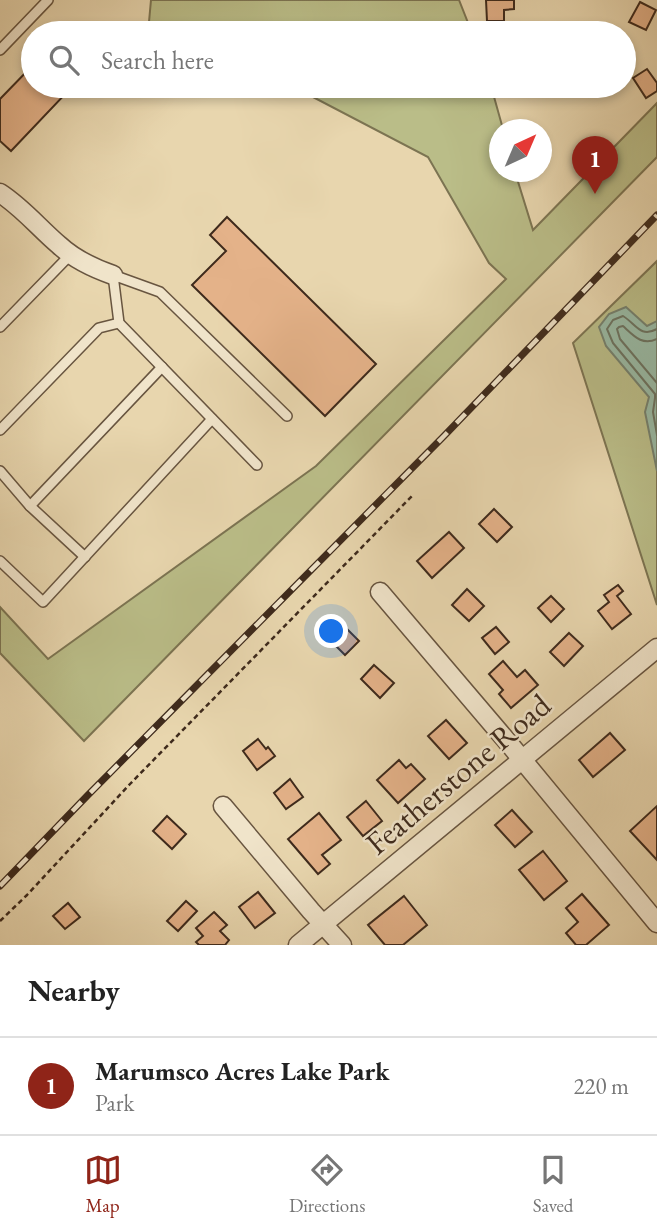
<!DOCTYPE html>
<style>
:root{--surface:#fff;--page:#f2f2f2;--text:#222;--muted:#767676;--line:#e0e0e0;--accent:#8f2418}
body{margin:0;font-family:"EB Garamond",serif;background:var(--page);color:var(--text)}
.compass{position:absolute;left:489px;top:119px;width:63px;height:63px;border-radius:50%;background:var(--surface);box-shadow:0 4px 10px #0003;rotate:44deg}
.you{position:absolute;left:332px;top:632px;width:24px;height:24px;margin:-18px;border:5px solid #fff;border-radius:50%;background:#1a73e8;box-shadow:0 0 0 10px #1a73e833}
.badge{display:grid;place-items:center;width:46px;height:46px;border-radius:50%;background:var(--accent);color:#fff;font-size:23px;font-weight:700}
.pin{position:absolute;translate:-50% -58px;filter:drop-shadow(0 2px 4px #0008)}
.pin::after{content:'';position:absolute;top:37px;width:24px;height:21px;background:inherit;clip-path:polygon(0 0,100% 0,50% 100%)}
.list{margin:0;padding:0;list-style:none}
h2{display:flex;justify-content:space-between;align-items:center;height:91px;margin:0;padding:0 28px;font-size:30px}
h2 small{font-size:23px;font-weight:400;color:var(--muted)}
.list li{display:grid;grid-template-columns:46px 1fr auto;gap:21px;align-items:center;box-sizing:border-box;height:98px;padding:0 28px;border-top:2px solid var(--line)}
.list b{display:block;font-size:26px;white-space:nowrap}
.list p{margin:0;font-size:23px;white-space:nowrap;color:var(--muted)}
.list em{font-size:23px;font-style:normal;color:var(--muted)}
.icon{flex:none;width:38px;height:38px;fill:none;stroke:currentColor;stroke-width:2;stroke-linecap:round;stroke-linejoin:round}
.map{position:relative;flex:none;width:657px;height:945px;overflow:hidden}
.search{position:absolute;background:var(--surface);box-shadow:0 4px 10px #0003;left:21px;right:21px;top:21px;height:77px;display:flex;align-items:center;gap:18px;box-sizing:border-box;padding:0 24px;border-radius:38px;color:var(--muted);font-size:26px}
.sheet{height:189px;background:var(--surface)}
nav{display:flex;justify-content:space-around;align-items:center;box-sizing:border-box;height:98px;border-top:2px solid var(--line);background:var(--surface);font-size:19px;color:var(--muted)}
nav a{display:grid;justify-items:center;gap:4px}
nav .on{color:var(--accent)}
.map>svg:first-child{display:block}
.green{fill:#babd88;stroke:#7c7452;stroke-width:2}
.water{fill:#98baa5;stroke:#74806e;stroke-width:2}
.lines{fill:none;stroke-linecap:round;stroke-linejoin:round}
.shore{stroke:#6b7260;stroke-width:2}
.building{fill:#e4b289;stroke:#3e2a1c;stroke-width:2}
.lane-casing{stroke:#685540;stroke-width:12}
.street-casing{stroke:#685540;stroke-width:21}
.path{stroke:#3e2a1c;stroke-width:2.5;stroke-dasharray:5 3.5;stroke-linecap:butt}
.lane{stroke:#f0e4ca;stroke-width:9}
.street{stroke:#f0e4ca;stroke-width:18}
.rail-casing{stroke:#3e2a1c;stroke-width:7}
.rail{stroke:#f0e4ca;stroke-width:4.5;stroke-dasharray:13;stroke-linecap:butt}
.labels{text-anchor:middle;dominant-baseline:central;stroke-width:5;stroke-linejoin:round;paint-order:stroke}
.street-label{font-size:32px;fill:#3e2a1c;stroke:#f0e4ca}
</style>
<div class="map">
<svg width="657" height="945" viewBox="0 0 657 945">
<rect width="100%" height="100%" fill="#e8d6ae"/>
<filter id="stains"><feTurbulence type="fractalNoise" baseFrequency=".00286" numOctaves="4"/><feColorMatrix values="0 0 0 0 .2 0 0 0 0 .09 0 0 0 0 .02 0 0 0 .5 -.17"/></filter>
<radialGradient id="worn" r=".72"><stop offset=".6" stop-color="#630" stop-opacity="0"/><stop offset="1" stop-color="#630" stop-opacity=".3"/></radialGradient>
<g class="green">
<polygon points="151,0 459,0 472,33 148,33"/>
<polygon points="276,86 491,86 503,129 500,130 500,172 515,172 533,230 657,103 657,157 84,741 0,653 0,607 48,659 316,466 506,279 489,263 428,157 313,97"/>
<polygon points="657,261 657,605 573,343"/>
</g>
<polygon class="water" points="626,307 647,326 657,321 657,471 645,412 649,397 606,346 599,327 609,314"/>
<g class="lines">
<g class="shore">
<path d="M657,329C640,338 636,324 623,316L613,320L607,329L613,343L655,394V398L653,412L657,435"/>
<path d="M657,339C642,346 634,336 623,326L619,327L617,329L620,339L657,383"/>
</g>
</g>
<g class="building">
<polygon points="486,0 514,0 514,9 504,10 504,21 487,21"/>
<polygon points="640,2 656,10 646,30 629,22"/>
<polygon points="33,65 33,86 66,86 70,89 11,151 0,141 0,99"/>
<polygon points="647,69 657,83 657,91 646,98 633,78"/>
<polygon points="227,217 376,364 325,416 192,285 226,251 210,235"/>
<polygon points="494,509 512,527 497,542 479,524"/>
<polygon points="449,532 464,548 432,578 417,561"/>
<polygon points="618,585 623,591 617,596 631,614 612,629 598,611 609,602 604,595"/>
<polygon points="467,589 484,606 469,621 452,605"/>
<polygon points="551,596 564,609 551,622 538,608"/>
<polygon points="343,625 359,641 345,655 329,639"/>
<polygon points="496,627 509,642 495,654 482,638"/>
<polygon points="569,633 583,646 564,666 550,652"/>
<polygon points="503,661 517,677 525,670 538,685 511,708 499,694 503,690 489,674"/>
<polygon points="374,665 394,683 380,698 361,679"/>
<polygon points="446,720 467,743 449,759 428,736"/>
<polygon points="610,733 625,750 593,777 579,760"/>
<polygon points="258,739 266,749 268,747 275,756 257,770 243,751"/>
<polygon points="399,760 406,768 411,764 425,779 398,803 377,780"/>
<polygon points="290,779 303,797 286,809 274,793"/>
<polygon points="366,801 382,821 363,836 347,817"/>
<polygon points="657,806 657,860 630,831"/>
<polygon points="512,810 532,832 515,847 495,825"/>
<polygon points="319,813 341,840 322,855 330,864 318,874 288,839"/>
<polygon points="167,816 186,834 172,849 153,831"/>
<polygon points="543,851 567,881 544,900 519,870"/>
<polygon points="258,892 275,913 255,928 239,907"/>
<polygon points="582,894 609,925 586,945 576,945 566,933 578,922 566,908"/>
<polygon points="404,896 427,925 403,945 385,945 368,925"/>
<polygon points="186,901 197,911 178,931 167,921"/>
<polygon points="68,903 80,917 65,929 53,916"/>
<polygon points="214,912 227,925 220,931 229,940 225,945 199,945 196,942 203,936 196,928"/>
</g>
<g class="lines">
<g class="lane-casing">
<g id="lane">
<polyline points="0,50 48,0"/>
<polyline points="0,327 71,254"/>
<polyline points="0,430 99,328 119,323"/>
<polyline points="257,465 119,323 113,275 160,292 287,416"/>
<polyline points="0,471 30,506 85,557"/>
<polyline points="30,506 162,367"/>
<polyline points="0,561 43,602 212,419"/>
</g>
</g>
<g class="street-casing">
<g id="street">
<path d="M0,193C23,208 39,228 59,245C74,259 93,268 113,275"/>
<polyline points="380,592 511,746 657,923"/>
<polyline points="223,806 311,911 342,945"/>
<polyline points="298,945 657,648"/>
</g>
</g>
<polyline class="path" points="0,921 27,895 130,784 412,496"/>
<use href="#lane" class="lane"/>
<use href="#street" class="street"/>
<g class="rail-casing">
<polyline id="rail" points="0,886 87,796 444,436 657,215"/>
</g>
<use href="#rail" class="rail"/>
</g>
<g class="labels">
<g class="street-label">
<text transform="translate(458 774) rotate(-40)">Featherstone Road</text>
</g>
</g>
<rect width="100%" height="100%" filter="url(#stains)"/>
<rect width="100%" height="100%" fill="url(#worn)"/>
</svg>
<svg class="compass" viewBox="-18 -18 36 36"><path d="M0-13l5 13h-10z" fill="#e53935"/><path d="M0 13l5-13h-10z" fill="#767676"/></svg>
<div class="you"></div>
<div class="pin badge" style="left:595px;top:194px">1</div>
<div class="search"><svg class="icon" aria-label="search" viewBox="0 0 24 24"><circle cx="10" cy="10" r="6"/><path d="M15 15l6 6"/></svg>Search here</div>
</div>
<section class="sheet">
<h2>Nearby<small></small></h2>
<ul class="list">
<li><span class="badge">1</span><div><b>Marumsco Acres Lake Park</b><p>Park</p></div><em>220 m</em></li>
</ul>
</section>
<nav>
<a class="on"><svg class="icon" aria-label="map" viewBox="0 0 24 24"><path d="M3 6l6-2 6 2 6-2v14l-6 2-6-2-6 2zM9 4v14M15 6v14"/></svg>Map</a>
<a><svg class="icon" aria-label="directions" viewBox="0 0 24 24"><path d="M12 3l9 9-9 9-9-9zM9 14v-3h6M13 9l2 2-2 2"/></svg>Directions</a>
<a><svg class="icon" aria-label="saved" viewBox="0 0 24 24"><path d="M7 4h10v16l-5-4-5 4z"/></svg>Saved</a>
</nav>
